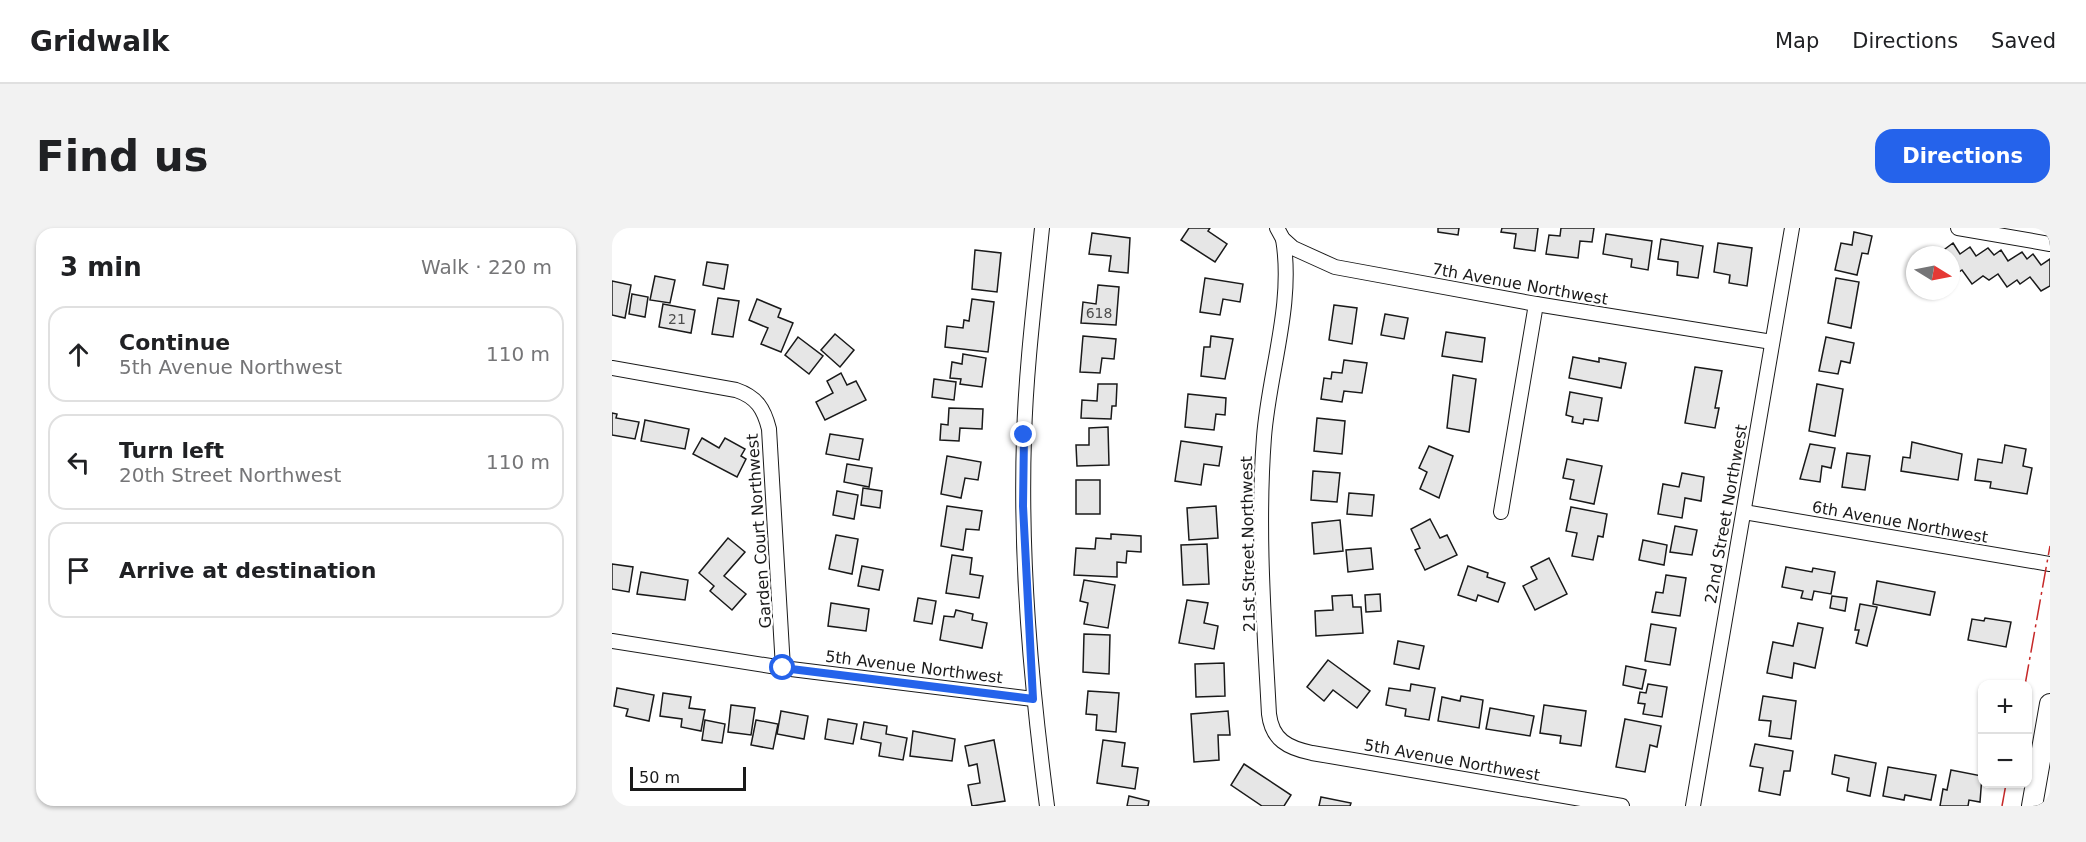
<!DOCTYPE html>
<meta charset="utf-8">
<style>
:root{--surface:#fff;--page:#f2f2f2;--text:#202124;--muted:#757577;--line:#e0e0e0;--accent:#2563eb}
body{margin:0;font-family:"DejaVu Sans",sans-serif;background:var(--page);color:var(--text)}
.controls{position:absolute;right:18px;bottom:18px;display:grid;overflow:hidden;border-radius:12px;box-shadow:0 2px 4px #0004}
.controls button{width:54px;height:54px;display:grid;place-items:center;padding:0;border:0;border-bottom:2px solid var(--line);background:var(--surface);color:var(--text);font:30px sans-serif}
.compass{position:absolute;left:1294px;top:18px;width:54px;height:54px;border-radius:50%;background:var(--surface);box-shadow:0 2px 4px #0004;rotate:100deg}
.scale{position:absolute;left:18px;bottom:15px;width:116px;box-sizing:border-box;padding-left:6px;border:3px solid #1a1a1a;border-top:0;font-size:16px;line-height:21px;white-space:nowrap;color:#1a1a1a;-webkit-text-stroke:4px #fff;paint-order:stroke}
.stop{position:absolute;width:18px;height:18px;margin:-14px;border:4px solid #2563eb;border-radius:50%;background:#fff}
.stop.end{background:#2563eb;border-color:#fff;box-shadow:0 2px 6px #0008}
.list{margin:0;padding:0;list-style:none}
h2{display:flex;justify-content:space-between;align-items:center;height:78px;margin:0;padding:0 24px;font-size:26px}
h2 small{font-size:20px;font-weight:400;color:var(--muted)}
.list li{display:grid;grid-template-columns:39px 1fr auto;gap:18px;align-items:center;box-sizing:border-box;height:96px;margin:0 12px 12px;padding:0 12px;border:2px solid var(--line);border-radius:18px}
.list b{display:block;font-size:22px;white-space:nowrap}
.list p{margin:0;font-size:20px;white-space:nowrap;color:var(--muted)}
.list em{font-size:20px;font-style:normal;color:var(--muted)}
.icon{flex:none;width:33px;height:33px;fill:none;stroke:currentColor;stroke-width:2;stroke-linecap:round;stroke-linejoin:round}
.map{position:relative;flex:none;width:1438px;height:578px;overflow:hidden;border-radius:18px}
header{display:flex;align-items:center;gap:36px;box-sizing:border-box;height:84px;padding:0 30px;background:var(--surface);border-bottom:2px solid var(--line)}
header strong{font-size:28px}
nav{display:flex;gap:33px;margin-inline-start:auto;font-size:21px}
.intro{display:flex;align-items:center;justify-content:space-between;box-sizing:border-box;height:144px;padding:0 36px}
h1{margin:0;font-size:42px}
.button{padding:15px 27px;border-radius:18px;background:var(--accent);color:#fff;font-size:21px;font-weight:700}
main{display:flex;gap:36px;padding:0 36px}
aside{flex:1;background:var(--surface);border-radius:18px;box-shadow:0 2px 4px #0004}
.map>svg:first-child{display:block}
.building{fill:#e6e6e6;stroke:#1a1a1a;stroke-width:1.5}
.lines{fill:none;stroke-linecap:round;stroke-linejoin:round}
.street-casing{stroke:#1a1a1a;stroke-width:16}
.secondary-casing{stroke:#1a1a1a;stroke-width:22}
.street{stroke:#fff;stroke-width:14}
.secondary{stroke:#fff;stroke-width:20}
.power{stroke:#c62828;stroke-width:1.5;stroke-dasharray:21 4.5 3 4.5;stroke-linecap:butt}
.route{stroke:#2563eb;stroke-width:8}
.labels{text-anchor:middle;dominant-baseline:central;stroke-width:4.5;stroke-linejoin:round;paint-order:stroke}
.number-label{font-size:14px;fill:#4d4d4d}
.street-label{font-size:16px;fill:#1a1a1a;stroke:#fff}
</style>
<header>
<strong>Gridwalk</strong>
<nav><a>Map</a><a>Directions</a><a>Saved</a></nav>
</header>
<div class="intro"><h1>Find us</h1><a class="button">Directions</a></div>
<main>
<aside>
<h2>3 min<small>Walk · 220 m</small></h2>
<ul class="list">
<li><svg class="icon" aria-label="ahead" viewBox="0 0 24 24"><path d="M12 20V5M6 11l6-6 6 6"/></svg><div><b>Continue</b><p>5th Avenue Northwest</p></div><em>110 m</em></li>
<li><svg class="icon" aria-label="left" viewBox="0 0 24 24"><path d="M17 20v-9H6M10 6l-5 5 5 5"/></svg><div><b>Turn left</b><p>20th Street Northwest</p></div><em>110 m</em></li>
<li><svg class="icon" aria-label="arrive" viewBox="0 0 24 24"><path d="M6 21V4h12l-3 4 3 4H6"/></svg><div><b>Arrive at destination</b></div></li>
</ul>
</aside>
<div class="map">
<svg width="1438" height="578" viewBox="0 0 1438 578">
<rect width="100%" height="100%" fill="#fff"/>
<g class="building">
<polygon points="577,0 598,0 596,3 615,16 603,34 569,12"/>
<polygon points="826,0 847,0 846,7 826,4"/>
<polygon points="890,0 926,0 923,23 902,20 904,6 889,4"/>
<polygon points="949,0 982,0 980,14 968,13 966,30 934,26 937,7 948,8"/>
<polygon points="1242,4 1260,8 1256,26 1250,25 1245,47 1223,42 1229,15 1240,17"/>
<polygon points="480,5 518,10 516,45 497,43 499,28 477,26"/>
<polygon points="994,6 1040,13 1036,42 1019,39 1020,31 991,26"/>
<polygon points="1049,11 1091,18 1086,50 1065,47 1066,34 1046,31"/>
<polygon points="1106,15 1140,20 1135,58 1117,55 1118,47 1102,44"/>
<polygon points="1341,15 1348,26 1358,19 1364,28 1376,20 1382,27 1389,22 1396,33 1410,24 1415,31 1421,26 1429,37 1438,31 1438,58 1429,63 1418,49 1408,56 1405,52 1395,59 1386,46 1377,52 1371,48 1360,56 1350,42 1341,48 1339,27 1325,27"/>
<polygon points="363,22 389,25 385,64 360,61"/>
<polygon points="95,34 116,37 112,61 91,57"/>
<polygon points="43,48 63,52 58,75 38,72"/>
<polygon points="593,50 631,56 628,74 611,71 608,87 588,84"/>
<polygon points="1224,50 1247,54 1239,100 1216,95"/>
<polygon points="0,53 19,57 13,90 0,87"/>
<polygon points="486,57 507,59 504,97 469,95 471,74 484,76"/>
<polygon points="20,66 36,69 33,89 17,86"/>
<polygon points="106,70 127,73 121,109 100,106"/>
<polygon points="145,71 169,81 166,89 181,95 169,124 149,116 156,100 137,92"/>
<polygon points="360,71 382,74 376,124 333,119 335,98 351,100 352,92 357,93"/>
<polygon points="51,76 83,82 79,105 47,99"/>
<polygon points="722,77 745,80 740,116 717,112"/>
<polygon points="773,86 796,90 792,111 769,107"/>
<polygon points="834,104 873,110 870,134 830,128"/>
<polygon points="223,106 242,122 228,139 209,122"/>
<polygon points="471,108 504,111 502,131 490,130 488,145 468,144"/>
<polygon points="599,108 621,111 613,151 589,148 592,119 598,119"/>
<polygon points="186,109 211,128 197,146 173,127"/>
<polygon points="1214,109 1242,115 1238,135 1229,133 1226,146 1207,143"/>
<polygon points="351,126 374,130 370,159 348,156 349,151 338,150 340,134 350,136"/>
<polygon points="961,129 987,134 987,130 1014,135 1009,160 957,150"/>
<polygon points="732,132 755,135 750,165 732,163 730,174 709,171 712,150 719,151 720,144 730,145"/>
<polygon points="1083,139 1110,143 1103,180 1107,180 1103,200 1073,195"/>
<polygon points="229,145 235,157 244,153 254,172 213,192 204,174 221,165 215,153"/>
<polygon points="841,147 864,151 857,204 835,200"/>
<polygon points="322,151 344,154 342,172 320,169"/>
<polygon points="486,156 505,156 504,178 500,178 499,191 469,190 470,172 485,173"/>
<polygon points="1205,156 1231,161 1223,208 1197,203"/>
<polygon points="958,164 990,170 986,193 972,191 971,196 960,194 961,189 954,187"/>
<polygon points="576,166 614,170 613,187 604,186 602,202 573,199"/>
<polygon points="337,180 371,181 370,201 348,200 347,213 328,212 329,196 336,197"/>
<polygon points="0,185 5,186 4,190 27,194 23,211 0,207"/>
<polygon points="705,190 733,193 730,226 702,223"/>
<polygon points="33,192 77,201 73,221 29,213"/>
<polygon points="496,199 497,237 465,238 464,217 477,217 477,200"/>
<polygon points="218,206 251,211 247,232 214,226"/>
<polygon points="90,210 107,220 113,210 133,221 129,228 134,231 125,249 81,226"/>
<polygon points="569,213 610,219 607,238 592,236 589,257 563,253"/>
<polygon points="1300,214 1350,226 1346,252 1289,243 1291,229 1298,230"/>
<polygon points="1198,216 1223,220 1219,240 1210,238 1208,254 1188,251"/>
<polygon points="1393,217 1414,221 1411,238 1420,240 1415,266 1378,260 1379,254 1363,252 1366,231 1390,235"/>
<polygon points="817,218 841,228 827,270 808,261 815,244 807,240"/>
<polygon points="1235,225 1258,228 1253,262 1230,259"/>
<polygon points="335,228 369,234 366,252 353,250 349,270 329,266"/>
<polygon points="955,231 990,238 982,276 958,271 962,252 951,250"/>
<polygon points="235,236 260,240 257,259 232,254"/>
<polygon points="701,243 728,245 725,274 699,272"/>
<polygon points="1070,245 1092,249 1089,273 1073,270 1070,290 1046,286 1051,256 1067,259"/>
<rect x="464" y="252" width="24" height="34"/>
<polygon points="251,260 270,263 268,280 249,277"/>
<polygon points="225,263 246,267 242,291 221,287"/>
<polygon points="737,265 762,267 760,288 735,286"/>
<polygon points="335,278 370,283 367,302 354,301 351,322 329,318"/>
<polygon points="604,278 606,310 577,312 575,280"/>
<polygon points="959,279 995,286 991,309 986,308 981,332 960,328 965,305 954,303"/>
<polygon points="818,291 828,310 835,307 845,327 813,342 803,322 808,320 799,301"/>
<polygon points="728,292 731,323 702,326 700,295"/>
<polygon points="1063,298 1085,302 1080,327 1058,324"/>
<polygon points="499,306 529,308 529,324 515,323 514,335 505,334 505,349 462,347 464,320 483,321 484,310 499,311"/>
<polygon points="224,307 246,311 240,346 217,341"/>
<polygon points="116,310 133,324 112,348 134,366 120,382 98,363 102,358 87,345"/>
<polygon points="1031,312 1055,317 1052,337 1027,332"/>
<polygon points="595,316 597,356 571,357 569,317"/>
<polygon points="759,320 761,341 736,344 734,322"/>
<polygon points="340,327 360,330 358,346 371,348 367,370 334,365"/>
<polygon points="937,330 955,366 923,382 911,358 925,351 919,339"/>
<polygon points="0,336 21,339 17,364 0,361"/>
<polygon points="250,338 271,342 267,362 246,358"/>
<polygon points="856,338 876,345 875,349 893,355 886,374 866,367 864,373 846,367"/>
<polygon points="1174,339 1200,344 1201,340 1223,344 1219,366 1202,363 1200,372 1189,370 1191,363 1170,359"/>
<polygon points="29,344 76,352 73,372 25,366"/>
<polygon points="1054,347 1074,350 1068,388 1040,384 1044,364 1051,365"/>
<polygon points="472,352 503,357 496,400 472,396 476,375 468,373"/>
<polygon points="1265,353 1323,364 1318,387 1261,376"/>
<polygon points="768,366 769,383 754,384 753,367"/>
<polygon points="740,367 741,379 749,379 751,405 704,408 703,383 721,382 720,368"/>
<polygon points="1220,368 1235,370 1233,383 1218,380"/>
<polygon points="306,370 324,373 320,396 302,393"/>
<polygon points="575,372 596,375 592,395 606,398 602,421 567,415"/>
<polygon points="219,375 257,381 254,403 216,398"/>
<polygon points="1248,376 1265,379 1255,418 1244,415 1247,402 1243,402"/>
<polygon points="344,382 361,386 360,392 375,395 370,420 328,412 332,388 342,389"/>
<polygon points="1373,390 1399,394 1394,419 1356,412 1360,391 1372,393"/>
<polygon points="1186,395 1211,400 1203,440 1182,435 1180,450 1155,445 1161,414 1181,418"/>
<polygon points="1039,396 1064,400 1058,437 1033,433"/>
<polygon points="472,406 498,407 497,446 471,444"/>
<polygon points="786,413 812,418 807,441 782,436"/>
<polygon points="716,432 758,463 745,480 721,462 712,473 695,459"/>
<polygon points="612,435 613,468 584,469 583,436"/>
<polygon points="1014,438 1034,442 1030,461 1011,457"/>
<polygon points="799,456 823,460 817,492 793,488 794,481 774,477 777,460 798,463"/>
<polygon points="1036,456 1055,459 1050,489 1031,486 1033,476 1026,475 1028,464 1034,465"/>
<polygon points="5,460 42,467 37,493 14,488 16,481 2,478"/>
<polygon points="476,463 507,465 504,504 484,502 485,487 474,486"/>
<polygon points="51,465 79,469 77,480 93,482 89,503 69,499 70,491 48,488"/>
<polygon points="849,468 871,472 867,500 826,493 830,469 848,473"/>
<polygon points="1151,468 1184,473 1179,511 1157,508 1159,493 1147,492"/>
<polygon points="119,477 143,480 139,507 116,504"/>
<polygon points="932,477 974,483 969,518 948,515 949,508 928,505"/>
<polygon points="878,480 922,488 918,508 874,501"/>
<polygon points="169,483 196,488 192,511 165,506"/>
<polygon points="616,483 618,507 606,507 607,532 582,534 579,486"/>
<polygon points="216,491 245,496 241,516 213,511"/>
<polygon points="1013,491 1049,498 1045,519 1038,517 1033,544 1004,539"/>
<polygon points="93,492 113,496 110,515 90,512"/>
<polygon points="144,492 166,496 161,521 139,517"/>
<polygon points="252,494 275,498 274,506 295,510 291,532 267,528 269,515 249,511"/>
<polygon points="301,503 343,511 340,533 298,528"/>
<polygon points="382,512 393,573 360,578 356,557 368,555 365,536 357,538 353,518"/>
<polygon points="491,512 513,515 510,538 526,540 523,561 485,555"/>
<polygon points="1143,516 1181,523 1178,543 1172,543 1168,567 1147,563 1151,540 1138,538"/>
<polygon points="1223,527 1264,535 1258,568 1235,563 1237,550 1220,546"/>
<polygon points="632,536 679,567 672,578 650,578 619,557"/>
<polygon points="1276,539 1324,547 1319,572 1293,567 1292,572 1271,568"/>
<polygon points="1339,542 1370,548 1368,574 1357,572 1356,578 1328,578 1331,561 1335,562"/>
<polygon points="517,568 537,573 536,578 515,578"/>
<polygon points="709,569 739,575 738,578 707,578"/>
</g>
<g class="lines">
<g class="street-casing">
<g id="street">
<path d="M430,0C423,69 414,140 412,209C408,333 419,456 435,578"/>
<polyline points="665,0 671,11 681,20 723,39 924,76 1160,114"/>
<polyline points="1346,0 1438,16"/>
<path d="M671,11C682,76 657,144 652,209C645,301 652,393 657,486C660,512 676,520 700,525L1010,578"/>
<path d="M0,140L124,162C145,169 152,181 157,201L171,440"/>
<polyline points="889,284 924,76"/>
<polyline points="1132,284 1438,336"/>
<polyline points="0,413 171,440 421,471"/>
<polyline points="1081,578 1180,0"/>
</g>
</g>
<g class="secondary-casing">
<polyline id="secondary" points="1420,578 1438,476"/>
</g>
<use href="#street" class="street"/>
<use href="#secondary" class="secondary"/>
<g class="power">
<polyline points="1413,457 1438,318"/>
<polyline points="1390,578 1394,556"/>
</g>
</g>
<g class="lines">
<polyline class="route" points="171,440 421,471 411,278 412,207"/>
</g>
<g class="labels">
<g class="number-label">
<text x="487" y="85">618</text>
<text x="65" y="91">21</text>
</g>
<g class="street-label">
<text transform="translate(908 56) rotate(10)">7th Avenue Northwest</text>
<text transform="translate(1114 286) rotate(-80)">22nd Street Northwest</text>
<text transform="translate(1288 294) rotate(10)">6th Avenue Northwest</text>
<text transform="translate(147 303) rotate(-94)">Garden Court Northwest</text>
<text transform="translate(636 316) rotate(-91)">21st Street Northwest</text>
<text transform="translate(302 439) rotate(7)">5th Avenue Northwest</text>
<text transform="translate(840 532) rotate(10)">5th Avenue Northwest</text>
</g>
</g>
</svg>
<div class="controls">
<button>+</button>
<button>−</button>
</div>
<svg class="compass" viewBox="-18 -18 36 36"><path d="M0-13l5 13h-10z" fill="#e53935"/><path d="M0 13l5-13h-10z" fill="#757577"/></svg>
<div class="scale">50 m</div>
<div class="stop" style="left:171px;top:440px"></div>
<div class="stop end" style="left:412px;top:207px"></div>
</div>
</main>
